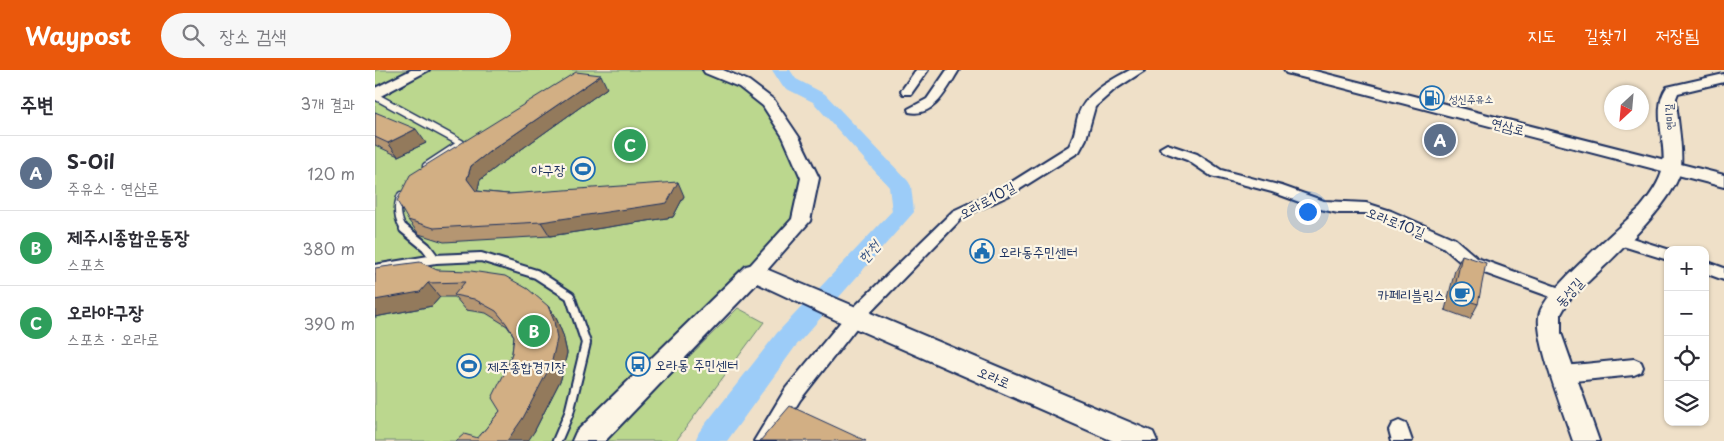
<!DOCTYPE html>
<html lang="ko">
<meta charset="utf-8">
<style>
:root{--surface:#fff;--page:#f7f7f7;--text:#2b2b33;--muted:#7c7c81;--line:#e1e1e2;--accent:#ea580c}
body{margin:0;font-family:"Playpen Sans","Poor Story",sans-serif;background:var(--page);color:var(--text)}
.controls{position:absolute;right:15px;bottom:15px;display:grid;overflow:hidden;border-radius:10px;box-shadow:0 1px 4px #0004}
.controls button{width:45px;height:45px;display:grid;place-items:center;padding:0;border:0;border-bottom:1px solid var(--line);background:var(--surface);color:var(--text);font:25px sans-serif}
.compass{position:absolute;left:1229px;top:15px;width:45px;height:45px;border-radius:50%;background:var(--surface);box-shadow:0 1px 4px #0004;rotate:206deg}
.you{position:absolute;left:932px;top:141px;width:18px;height:18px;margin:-12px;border:4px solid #fff;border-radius:50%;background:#1a73e8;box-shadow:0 0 0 8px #1a73e833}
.badge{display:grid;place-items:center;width:32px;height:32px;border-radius:50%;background:var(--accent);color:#fff;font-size:16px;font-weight:700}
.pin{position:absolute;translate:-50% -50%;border:2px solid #fff;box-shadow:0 1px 5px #0006}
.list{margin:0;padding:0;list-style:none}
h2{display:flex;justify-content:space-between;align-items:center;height:65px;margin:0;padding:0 20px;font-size:21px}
h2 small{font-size:16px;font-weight:400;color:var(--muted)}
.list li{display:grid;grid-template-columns:32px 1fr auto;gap:15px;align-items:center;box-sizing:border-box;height:75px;padding:0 20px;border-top:1px solid var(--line)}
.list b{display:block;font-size:19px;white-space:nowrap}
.list p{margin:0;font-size:16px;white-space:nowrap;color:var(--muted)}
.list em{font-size:16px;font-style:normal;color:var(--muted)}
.icon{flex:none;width:28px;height:28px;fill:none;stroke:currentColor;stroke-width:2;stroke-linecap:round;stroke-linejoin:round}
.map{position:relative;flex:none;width:1349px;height:371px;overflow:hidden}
header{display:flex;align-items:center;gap:30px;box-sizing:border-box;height:70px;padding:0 25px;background:var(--accent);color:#fff}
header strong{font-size:24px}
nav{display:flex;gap:28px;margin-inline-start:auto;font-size:18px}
.search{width:350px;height:45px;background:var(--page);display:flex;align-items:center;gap:12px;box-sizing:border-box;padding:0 18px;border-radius:28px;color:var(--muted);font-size:19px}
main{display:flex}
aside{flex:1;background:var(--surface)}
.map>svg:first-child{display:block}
.green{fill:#bbd78e;stroke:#6b8376}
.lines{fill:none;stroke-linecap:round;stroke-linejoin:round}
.river{fill:#9cccf8;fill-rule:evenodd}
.service-far1-casing{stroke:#1b2f5e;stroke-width:9}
.service-casing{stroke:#1b2f5e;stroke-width:12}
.minor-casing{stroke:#1b2f5e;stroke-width:4}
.tertiary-casing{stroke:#1b2f5e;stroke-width:4}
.secondary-casing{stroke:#1b2f5e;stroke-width:4}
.service-far1{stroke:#fcf5e5;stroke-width:6}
.service{stroke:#fcf5e5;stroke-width:8}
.minor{fill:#fcf5e5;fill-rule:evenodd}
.tertiary{fill:#fcf5e5;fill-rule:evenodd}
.secondary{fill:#fcf5e5;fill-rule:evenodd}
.wall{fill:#b59672;stroke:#1b2f5e}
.shaded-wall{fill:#937a5c;stroke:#1b2f5e}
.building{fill:#d2af84;stroke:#1b2f5e}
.labels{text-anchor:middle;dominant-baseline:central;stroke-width:4.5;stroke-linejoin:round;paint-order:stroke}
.far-poi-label{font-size:11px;fill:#1b2f5e;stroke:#fcf5e5;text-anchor:start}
.far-street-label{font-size:11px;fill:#1b2f5e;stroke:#fcf5e5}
.street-label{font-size:14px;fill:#1b2f5e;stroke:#fcf5e5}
.poi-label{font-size:14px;fill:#1b2f5e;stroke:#fcf5e5;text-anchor:start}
.water-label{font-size:15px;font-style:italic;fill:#3b5684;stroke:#fcf5e5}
</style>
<header>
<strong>Waypost</strong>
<div class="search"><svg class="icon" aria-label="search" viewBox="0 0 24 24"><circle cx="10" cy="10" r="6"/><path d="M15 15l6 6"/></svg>장소 검색</div>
<nav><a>지도</a><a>길찾기</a><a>저장됨</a></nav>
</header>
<main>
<aside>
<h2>주변<small>3개 결과</small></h2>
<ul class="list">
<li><span class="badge" style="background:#5c6f8a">A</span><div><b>S-Oil</b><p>주유소 · 연삼로</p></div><em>120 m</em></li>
<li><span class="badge" style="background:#2e9e5b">B</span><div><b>제주시종합운동장</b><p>스포츠</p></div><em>380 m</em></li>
<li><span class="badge" style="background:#2e9e5b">C</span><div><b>오라야구장</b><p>스포츠 · 오라로</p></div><em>390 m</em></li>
</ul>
</aside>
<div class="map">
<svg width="1349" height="371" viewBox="0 0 1349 371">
<rect width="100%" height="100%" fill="#efe0c8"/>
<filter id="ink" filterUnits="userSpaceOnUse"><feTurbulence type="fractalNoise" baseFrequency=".02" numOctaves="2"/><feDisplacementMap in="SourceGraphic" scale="10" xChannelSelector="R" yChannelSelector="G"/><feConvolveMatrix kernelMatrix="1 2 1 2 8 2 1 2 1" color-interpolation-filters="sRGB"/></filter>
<g filter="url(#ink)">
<g class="green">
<polygon points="0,0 335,0 394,33 435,108 426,151 211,371 0,371"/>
<polygon points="363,238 389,252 301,371 229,371"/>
</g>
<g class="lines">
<polygon class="river" points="397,0 415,0 421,9 450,24 533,111 536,116 539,142 420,277 352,371 320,371 324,362 402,263 517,141 514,117 438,32 408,17"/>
<g class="service-far1-casing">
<g id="service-far1">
<polyline points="0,26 86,73 51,96"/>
<path d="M26,125C21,136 22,151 30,160"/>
</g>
</g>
<g class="service-casing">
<g id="service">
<polyline points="29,159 51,177 60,189"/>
<polyline points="0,199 60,189 106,187 161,204 195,226 211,273 194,343 182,371"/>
</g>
</g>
<g class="minor-casing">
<g id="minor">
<polygon points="541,0 553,0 536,24 528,24 526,21"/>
<path d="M572,0H584C573,17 560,48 534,42L533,39L552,29Z"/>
<path d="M755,0H770L739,20L720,37L711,69L704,82L637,124L588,147L485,253L425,330L400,371H379L411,318L473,243L578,141L627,118L694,76C700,66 700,57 703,46C709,24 736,10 755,0Z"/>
<polygon points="792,74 822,84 846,100 907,116 949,131 991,133 1016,141 1080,169 1102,188 1193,221 1196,225 1193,229 1187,231 1090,196 1068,177 1006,147 990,143 963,143 941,138 897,122 836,106 812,90 787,81 785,78"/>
<polygon points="1244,164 1295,180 1293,180 1293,190 1238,173 1236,169 1238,165"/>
<polygon points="1330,191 1349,198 1349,210 1330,203"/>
<polygon points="1259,289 1266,292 1268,297 1266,302 1259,305 1189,312 1182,309 1179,304 1182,299 1189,296"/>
<polygon points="1024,351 1031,354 1037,371 1017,371 1014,360 1017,354"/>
</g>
</g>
<g class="tertiary-casing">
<g id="tertiary">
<polygon points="36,0 54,0 0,29 0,18"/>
<polygon points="328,0 348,0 374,11 399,30 424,67 444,108 435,151 386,207 379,209 372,207 369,202 417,149 426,108 408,67 388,36 364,17 330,3"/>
<path d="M1349,4V12L1303,23L1301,28C1302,50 1308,75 1306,97C1303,133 1221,203 1194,230L1186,244V263L1224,371H1198C1190,346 1157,264 1165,242C1173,218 1244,158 1265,138C1274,127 1286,111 1288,97C1292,72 1276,39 1292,17Z"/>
</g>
</g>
<g class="secondary-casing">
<g id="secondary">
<polygon points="909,0 936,0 1349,105 1349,117 911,3"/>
<polygon points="379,194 778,362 782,371 738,371 461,250 382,213 230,371 197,371 201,362 371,196"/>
</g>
</g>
<use href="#service-far1" class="service-far1"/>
<use href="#service" class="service"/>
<use href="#minor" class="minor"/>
<use href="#tertiary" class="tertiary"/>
<use href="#secondary" class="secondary"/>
</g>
<g class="wall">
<polygon points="232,18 123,96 105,110 102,121 133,124 309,126 298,147 175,166 69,172 44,164 33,150"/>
<polygon points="0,42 51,73 23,86 0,75"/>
<polygon points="1087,185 1103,234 1095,249 1070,240 1080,200"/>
<polygon points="62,200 173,236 182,250 188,265 192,283 186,309 159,362 103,368 125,341 131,300 137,283 139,266 134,259 132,256 111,243 91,240 80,227 65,227 57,236 0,247"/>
</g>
<g class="shaded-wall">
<polygon points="226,5 232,18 123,96 105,110 102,123 92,109 96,96 114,82"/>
<polygon points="41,59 51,73 23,86 13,73"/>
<polygon points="303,112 309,126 298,147 175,166 166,152"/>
<polygon points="53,213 65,227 57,236 0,247 0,230"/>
<polygon points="173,236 182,250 188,265 192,283 186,309 159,362 153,371 132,371"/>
</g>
<g class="building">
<polygon points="201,2 226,5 114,82 96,96 92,109 101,121 133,124 303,112 292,133 166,152 59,158 33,150 22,131 35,105"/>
<polygon points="0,42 41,59 13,73 0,67"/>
<polygon points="1087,185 1111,193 1103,234 1078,226"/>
<polygon points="45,192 62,200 96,201 130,206 153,219 173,236 179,251 182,269 176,295 148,348 132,371 81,371 89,364 103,368 125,341 117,328 131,300 137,283 139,266 131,253 121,241 99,229 79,225 90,212 53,213 45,222 0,230 0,198"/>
<polygon points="415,336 491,371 385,371"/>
</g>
</g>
<defs>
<g id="fuel-ring" transform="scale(1.25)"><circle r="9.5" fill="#fcf5e5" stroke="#1f6fb2" stroke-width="1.5"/><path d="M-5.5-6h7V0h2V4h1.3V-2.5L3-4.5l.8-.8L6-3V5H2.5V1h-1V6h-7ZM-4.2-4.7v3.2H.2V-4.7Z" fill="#1f6fb2"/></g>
<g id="stadium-ring" transform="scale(1.25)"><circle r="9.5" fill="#fcf5e5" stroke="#1f6fb2" stroke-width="1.5"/><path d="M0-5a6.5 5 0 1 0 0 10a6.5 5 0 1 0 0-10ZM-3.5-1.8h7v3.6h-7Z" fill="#1f6fb2"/></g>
<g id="civic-ring" transform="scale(1.25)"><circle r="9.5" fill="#fcf5e5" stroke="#1f6fb2" stroke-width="1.5"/><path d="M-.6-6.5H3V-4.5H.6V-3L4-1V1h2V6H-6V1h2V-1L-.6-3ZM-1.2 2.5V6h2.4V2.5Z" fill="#1f6fb2"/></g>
<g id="cafe-ring" transform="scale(1.25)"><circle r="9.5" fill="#fcf5e5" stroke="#1f6fb2" stroke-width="1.5"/><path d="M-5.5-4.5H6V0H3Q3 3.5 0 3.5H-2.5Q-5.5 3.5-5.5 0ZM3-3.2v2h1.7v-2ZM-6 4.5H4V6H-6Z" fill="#1f6fb2"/></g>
<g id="bus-ring" transform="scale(1.25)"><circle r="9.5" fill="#fcf5e5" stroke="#1f6fb2" stroke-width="1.5"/><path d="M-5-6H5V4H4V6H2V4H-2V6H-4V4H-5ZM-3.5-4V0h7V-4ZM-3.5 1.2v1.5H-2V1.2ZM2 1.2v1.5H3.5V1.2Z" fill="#1f6fb2"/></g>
</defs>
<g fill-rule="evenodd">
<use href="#fuel-ring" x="1057" y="28"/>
<use href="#stadium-ring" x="208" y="99"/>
<use href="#civic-ring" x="607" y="181"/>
<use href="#cafe-ring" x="1087" y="224"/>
<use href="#bus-ring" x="263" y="294"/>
<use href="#stadium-ring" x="94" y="296"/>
</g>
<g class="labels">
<g class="far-poi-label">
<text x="1074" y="28">성신주유소</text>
</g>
<g class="far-street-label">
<text transform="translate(1294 47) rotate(-93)">연미길</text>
</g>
<g class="street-label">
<text transform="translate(1133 56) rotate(14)">연삼로</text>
<text transform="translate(612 130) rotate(-29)">오라로10길</text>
<text transform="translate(1021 152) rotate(21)">오라로10길</text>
<text transform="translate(1194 222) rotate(-48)">동성길</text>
<text transform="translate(619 307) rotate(23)">오라로</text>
</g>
<g class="poi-label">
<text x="190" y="99" text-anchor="end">야구장</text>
<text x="624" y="181">오라동주민센터</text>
<text x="1070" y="224" text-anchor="end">카페리블링스</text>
<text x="280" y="294">오라동 주민센터</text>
<text x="112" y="296">제주종합경기장</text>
</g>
<g class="water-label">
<text transform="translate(493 181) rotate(-48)">한천</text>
</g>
</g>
</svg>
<div class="controls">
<button>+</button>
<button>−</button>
<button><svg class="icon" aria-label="locate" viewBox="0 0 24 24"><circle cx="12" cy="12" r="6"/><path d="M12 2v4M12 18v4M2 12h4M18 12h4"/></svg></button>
<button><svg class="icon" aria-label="layers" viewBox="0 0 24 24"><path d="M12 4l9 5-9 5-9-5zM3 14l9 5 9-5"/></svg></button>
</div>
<svg class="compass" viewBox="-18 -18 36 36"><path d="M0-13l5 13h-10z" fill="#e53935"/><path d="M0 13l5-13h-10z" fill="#7c7c81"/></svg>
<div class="you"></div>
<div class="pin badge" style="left:1065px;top:70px;background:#5c6f8a">A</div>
<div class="pin badge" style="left:159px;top:261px;background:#2e9e5b">B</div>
<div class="pin badge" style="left:255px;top:75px;background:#2e9e5b">C</div>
</div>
</main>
